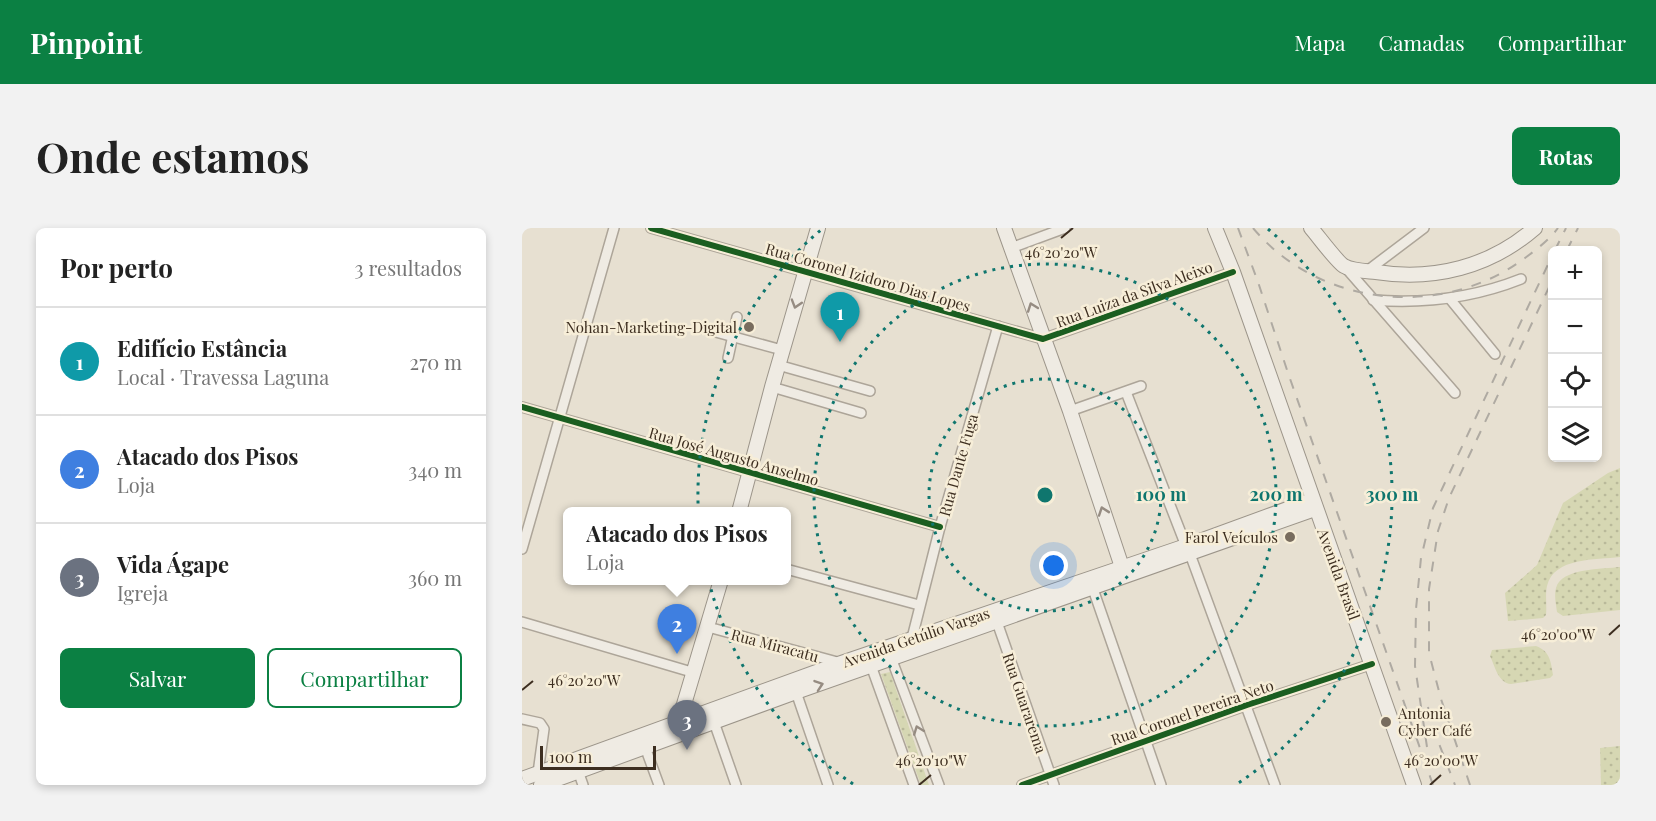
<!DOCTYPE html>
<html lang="pt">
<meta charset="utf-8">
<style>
:root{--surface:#fff;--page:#f2f2f2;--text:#222;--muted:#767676;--line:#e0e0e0;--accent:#0b8043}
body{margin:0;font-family:"Playfair Display",serif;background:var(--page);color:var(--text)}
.controls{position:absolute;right:18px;top:18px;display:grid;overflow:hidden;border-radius:9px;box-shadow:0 3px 9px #0003}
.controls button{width:54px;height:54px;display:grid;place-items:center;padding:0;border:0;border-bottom:2px solid var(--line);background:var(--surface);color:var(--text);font:30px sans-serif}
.scale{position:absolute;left:18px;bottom:15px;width:116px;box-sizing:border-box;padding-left:6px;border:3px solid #3d2e20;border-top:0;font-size:16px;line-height:21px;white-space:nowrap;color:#3d2e20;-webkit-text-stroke:4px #f7eed8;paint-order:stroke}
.you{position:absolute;left:532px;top:338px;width:21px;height:21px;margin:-15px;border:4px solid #fff;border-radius:50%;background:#1a73e8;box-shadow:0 0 0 9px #1a73e833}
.badge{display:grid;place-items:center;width:39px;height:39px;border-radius:50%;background:var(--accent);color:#fff;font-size:20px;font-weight:700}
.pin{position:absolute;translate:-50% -50px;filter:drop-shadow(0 2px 3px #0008)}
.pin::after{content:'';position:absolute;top:32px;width:21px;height:18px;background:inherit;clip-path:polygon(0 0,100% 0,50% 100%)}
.popup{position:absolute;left:41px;top:279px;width:228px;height:78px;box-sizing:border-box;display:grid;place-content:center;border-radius:9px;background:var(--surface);filter:drop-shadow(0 2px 4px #0005);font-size:20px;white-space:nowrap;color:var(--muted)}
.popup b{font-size:22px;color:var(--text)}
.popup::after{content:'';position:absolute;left:50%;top:100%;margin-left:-12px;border:12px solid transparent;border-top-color:var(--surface)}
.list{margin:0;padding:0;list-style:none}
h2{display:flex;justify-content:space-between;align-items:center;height:78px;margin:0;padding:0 24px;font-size:26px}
h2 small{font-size:20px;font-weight:400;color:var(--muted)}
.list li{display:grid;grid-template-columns:39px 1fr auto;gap:18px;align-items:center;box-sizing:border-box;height:108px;padding:0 24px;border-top:2px solid var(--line)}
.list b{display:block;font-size:22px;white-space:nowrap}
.list p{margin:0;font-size:20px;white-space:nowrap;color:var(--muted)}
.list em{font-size:20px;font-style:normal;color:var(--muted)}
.actions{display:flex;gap:12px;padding:18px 24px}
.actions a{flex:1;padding:14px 0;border:2px solid var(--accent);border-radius:9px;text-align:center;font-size:21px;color:var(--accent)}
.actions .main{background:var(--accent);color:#fff}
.icon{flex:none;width:33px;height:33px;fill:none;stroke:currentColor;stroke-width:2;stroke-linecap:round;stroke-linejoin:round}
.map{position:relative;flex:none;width:1098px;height:557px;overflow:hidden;border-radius:9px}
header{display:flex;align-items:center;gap:36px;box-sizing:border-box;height:84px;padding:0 30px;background:var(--accent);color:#fff}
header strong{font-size:28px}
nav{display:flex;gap:33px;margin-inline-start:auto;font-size:21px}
.intro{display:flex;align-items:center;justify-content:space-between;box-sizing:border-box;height:144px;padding:0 36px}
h1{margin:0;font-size:42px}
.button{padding:15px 27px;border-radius:9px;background:var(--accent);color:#fff;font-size:21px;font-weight:700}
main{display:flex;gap:36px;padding:0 36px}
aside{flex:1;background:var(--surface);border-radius:9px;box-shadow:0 3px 9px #0003}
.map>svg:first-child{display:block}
.grass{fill:url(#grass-dots)}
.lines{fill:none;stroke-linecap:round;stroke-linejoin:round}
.street-casing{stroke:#ada599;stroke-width:12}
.secondary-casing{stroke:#9c958a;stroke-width:16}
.street{stroke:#efebe3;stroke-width:9}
.secondary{stroke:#efebe3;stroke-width:14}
.rail{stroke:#afaaa2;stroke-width:2;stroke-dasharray:10 10;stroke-linecap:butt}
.cycleway-casing{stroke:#f7eed8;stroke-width:10}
.cycleway{stroke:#1b5e20;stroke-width:6}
.oneway{stroke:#968c82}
.ticks{fill:none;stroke:#3d2e20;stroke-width:2}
.ring{fill:none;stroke:#0f766e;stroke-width:3;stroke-dasharray:3 6}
.poi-dot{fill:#786c5e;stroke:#f7eed8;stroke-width:2}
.labels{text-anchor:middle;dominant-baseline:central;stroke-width:5;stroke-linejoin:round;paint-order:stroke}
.street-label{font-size:15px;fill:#3d2e20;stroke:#f7eed8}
.poi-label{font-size:15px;fill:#3d2e20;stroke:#f7eed8;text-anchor:end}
.ticks-label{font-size:15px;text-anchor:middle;fill:#3d2e20;stroke:#f7eed8;stroke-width:5;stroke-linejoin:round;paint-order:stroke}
.centre{fill:#0f766e;stroke:#f7eed8;stroke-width:3}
.ring-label{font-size:18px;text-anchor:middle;font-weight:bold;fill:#0f766e;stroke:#f7eed8;stroke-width:5;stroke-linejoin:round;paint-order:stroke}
</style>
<header>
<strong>Pinpoint</strong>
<nav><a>Mapa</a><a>Camadas</a><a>Compartilhar</a></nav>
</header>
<div class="intro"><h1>Onde estamos</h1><a class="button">Rotas</a></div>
<main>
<aside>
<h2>Por perto<small>3 resultados</small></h2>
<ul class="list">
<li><span class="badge" style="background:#0f9aa8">1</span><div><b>Edifício Estância</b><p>Local · Travessa Laguna</p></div><em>270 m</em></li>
<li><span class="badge" style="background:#3f7fe0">2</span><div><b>Atacado dos Pisos</b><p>Loja</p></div><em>340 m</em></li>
<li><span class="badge" style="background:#6b7280">3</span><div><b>Vida Ágape</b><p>Igreja</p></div><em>360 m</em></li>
</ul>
<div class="actions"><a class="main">Salvar</a><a>Compartilhar</a></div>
</aside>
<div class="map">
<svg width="1098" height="557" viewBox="0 0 1098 557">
<defs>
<pattern id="grass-dots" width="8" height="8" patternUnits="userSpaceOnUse" patternTransform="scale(1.5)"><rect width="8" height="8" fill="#d6d7b3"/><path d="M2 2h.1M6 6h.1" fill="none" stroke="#b9b99a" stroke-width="1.8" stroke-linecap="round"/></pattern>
</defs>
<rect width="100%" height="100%" fill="#e7e0d1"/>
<g class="grass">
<path d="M1098,240V329C1074,332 1032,329 1025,358C1023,367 1025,377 1024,387L1021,390L986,393L983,365L1015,337L1041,275L1086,245Z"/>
<path d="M1098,339V382L1041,388L1035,384C1034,376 1032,367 1034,360C1039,340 1081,341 1098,339Z"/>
<path d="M1014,418C1028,423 1029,434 1031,447L1028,450L989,456C976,455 973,438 968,428L970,422Z"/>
<polygon points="368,444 407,557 399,557 359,446"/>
<polygon points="1098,518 1098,557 1079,557 1078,520"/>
</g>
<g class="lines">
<g class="street-casing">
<g id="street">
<polyline points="129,0 521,111 711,44"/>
<polyline points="489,20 543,0"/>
<polyline points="824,40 933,165"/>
<polyline points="845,43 902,0"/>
<polyline points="928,71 973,126"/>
<path d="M851,72C902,76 951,70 999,51"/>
<polyline points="179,100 260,122"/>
<polyline points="206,130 215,89"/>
<polyline points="256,137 348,163"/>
<polyline points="250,159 339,185"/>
<polyline points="604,164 664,318"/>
<polyline points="0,179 418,299"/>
<polyline points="548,183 619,158"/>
<polyline points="0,321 92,0"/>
<polyline points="668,326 753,557"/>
<polyline points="264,341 397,377"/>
<polyline points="571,361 639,557"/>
<polyline points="0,394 173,445"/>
<polyline points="475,394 532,557"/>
<polyline points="186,399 319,435"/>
<polyline points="389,414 418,299 476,98"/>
<polyline points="368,427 417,557"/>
<polyline points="347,432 392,557"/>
<polyline points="274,464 306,557"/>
<polyline points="0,491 18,495 22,501 16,545"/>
<polyline points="187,491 192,494 214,557"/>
<polyline points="123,519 137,557"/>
<polyline points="55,540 61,557"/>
<polyline points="500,557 725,477 850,436"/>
</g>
</g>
<g class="secondary-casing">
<g id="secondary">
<polyline points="482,0 548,183 600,339"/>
<polyline points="693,0 711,44 892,557"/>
<path d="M789,0C796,8 815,34 822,38C830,43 845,43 854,44C912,53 968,39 1013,0"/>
<polyline points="217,284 250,159 296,0"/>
<polyline points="157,493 199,352"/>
<polyline points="0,551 319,435 664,318 790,272"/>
<polyline points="19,557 274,464 793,281"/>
</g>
</g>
<use href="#street" class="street"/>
<use href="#secondary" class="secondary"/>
<g class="rail">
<polyline points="716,0 736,54 766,145 911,557"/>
<path d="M731,0C797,79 920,92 1003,30C1015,21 1027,12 1036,0"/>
<polyline points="1033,22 1044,0"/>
<polyline points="1045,22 1056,0"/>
<polyline points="906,479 909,495 933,557"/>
<polyline points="905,519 893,438 894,381 899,330 911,280 1030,28"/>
<polyline points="948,557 919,471 907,425 907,361 916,303 927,270 1030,53"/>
</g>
<g class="cycleway-casing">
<g id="cycleway">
<polyline points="129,0 521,111 711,44"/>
<polyline points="0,179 418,299"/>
<polyline points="500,557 725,477 850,436"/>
</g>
</g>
<use href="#cycleway" class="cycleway"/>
</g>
<defs><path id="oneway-chevron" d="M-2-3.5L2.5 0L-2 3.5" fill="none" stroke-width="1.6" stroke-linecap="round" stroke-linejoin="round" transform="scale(1.5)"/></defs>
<g class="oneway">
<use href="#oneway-chevron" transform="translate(274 76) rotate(107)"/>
<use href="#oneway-chevron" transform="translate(510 79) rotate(-110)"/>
<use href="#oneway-chevron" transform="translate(581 283) rotate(-109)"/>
<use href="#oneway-chevron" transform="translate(297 457) rotate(-19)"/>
<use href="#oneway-chevron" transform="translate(396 502) rotate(-111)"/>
</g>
<path class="ticks" d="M539,10L551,0M1087,407L1098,397M0,462L11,453M397,557L409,547M908,557L919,547"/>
<g class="ring">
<circle cx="523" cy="267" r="116"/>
<circle cx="523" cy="267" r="231"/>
<path d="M331 556A347 347 0 0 1 300 1M746 1A347 347 0 0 1 715 556"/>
</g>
<g class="poi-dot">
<circle cx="227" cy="99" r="6"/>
<circle cx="768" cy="309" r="6"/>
<circle cx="864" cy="494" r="6"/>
</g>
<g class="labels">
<g class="street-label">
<text transform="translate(346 49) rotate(16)">Rua Coronel Izidoro Dias Lopes</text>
<text transform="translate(612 66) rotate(-20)">Rua Luiza da Silva Aleixo</text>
<text transform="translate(212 228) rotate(16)">Rua José Augusto Anselmo</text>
<text transform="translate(436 237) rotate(-74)">Rua Dante Fuga</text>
<text transform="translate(817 346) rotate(70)">Avenida Brasil</text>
<text transform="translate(394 409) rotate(-19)">Avenida Getúlio Vargas</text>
<text transform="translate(253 417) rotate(15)">Rua Miracatu</text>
<text transform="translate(503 475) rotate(71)">Rua Guararema</text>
<text transform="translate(670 484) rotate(-19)">Rua Coronel Pereira Neto</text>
</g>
<g class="poi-label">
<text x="215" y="99">Nohan-Marketing-Digital</text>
<text x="756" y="309">Farol Veículos</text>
<text x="876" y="485" text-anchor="start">Antonia<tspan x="876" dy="17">Cyber Café</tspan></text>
</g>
</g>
<g class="ticks-label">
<text x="539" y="30">46°20'20"W</text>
<text x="1036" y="412">46°20'00"W</text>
<text x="62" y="458">46°20'20"W</text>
<text x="409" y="538">46°20'10"W</text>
<text x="919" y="538">46°20'00"W</text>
</g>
<circle cx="523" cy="267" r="9" class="centre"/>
<g class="ring-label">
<text x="639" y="273">100 m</text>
<text x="754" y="273">200 m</text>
<text x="870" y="273">300 m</text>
</g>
</svg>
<div class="controls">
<button>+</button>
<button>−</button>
<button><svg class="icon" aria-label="locate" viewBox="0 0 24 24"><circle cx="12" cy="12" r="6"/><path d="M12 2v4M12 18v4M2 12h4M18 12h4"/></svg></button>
<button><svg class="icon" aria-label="layers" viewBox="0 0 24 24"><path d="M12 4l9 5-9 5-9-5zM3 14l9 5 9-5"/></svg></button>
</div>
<div class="scale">100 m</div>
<div class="you"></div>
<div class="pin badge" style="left:318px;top:114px;background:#0f9aa8">1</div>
<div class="pin badge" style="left:155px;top:426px;background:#3f7fe0">2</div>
<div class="popup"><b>Atacado dos Pisos</b>Loja</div>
<div class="pin badge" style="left:165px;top:522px;background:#6b7280">3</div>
</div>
</main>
